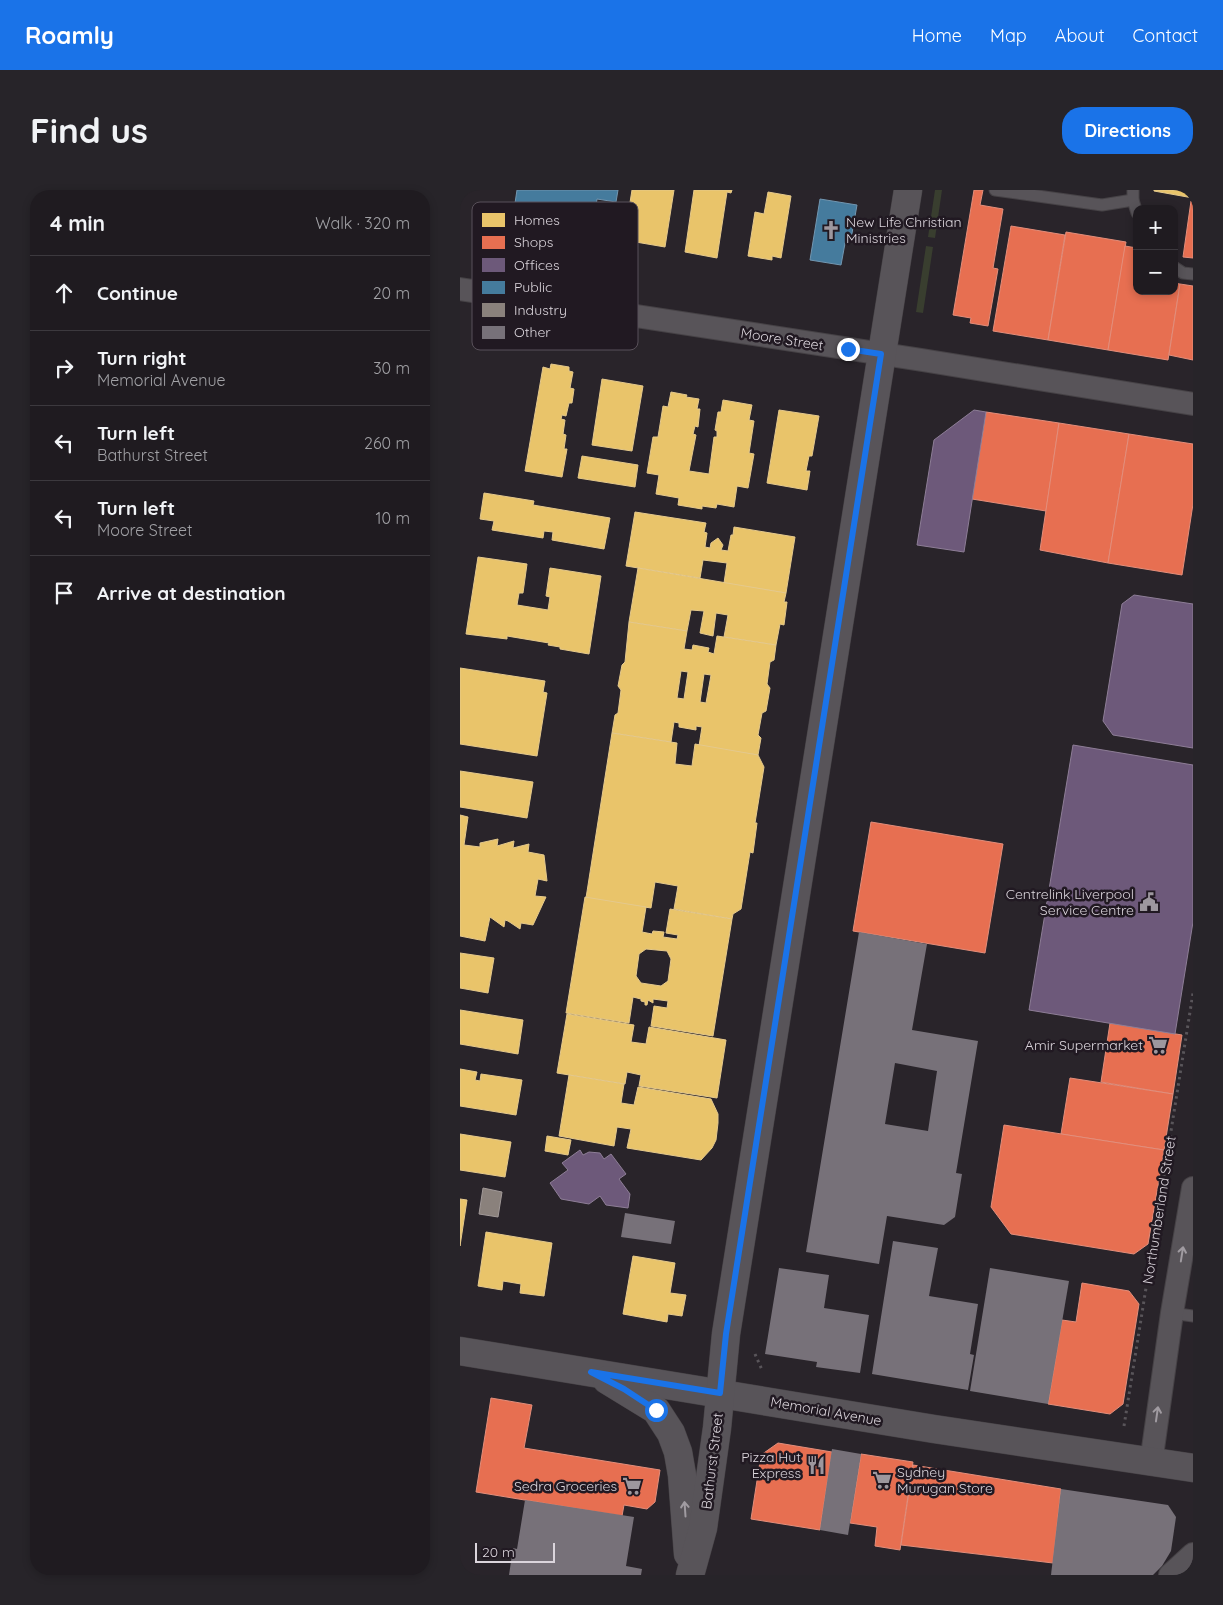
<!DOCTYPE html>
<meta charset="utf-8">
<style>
:root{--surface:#1f1b20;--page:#272429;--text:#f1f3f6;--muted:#a1a1a5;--line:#3c393e;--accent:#1a73e8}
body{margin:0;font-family:Quicksand,sans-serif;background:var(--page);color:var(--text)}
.controls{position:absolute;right:15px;top:15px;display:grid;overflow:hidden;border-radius:10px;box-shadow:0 2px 8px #0003}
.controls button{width:45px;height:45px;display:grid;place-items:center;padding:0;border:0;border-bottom:1px solid var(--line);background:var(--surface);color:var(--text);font:25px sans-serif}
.scale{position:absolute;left:15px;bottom:12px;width:80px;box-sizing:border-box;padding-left:5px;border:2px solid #dbd5dc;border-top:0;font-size:14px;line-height:18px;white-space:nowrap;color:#dbd5dc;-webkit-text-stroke:4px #211922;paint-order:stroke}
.stop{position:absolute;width:15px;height:15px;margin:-11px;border:4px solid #1a73e8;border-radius:50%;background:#fff}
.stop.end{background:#1a73e8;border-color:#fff;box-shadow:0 1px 5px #0008}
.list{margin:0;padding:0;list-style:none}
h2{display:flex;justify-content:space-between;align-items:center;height:65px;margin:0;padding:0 20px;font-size:21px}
h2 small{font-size:16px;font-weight:400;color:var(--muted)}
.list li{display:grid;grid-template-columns:32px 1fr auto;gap:15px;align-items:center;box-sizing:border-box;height:75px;padding:0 20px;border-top:1px solid var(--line)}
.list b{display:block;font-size:19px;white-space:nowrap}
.list p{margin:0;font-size:16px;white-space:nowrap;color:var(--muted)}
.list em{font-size:16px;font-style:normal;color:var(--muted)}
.icon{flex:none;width:28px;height:28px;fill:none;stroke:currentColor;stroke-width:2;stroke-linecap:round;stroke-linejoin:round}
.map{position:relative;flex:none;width:733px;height:1385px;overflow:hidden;border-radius:20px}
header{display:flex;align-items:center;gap:30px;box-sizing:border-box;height:70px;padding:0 25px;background:var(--accent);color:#fff}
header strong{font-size:24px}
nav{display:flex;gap:28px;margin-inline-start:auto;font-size:18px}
.intro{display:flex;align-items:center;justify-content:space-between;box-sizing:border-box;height:120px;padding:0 30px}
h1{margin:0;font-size:35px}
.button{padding:12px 22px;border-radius:20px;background:var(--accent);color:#fff;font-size:18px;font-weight:700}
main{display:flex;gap:30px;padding:0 30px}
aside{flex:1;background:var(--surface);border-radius:20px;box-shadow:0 2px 8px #0003}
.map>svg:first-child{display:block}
.green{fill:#393e2f}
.homes{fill:#e9c46a;stroke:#e5c98c;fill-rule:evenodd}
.shops{fill:#e76f51;stroke:#e38e7b}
.offices{fill:#6d597a;stroke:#8e7e97}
.public{fill:#457b9d;stroke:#7296b0}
.industry{fill:#8a817c;stroke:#a29a99}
.building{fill:#777179;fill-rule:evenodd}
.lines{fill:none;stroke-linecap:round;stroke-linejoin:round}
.lane-casing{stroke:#464246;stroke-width:13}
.street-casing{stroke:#464246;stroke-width:24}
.secondary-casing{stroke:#464246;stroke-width:29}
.path{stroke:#59555a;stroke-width:3;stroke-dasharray:2.5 4;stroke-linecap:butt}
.lane{stroke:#585459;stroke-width:11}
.street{stroke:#585459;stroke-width:22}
.secondary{stroke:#585459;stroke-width:28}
.oneway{stroke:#a09ba1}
.route{stroke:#1a73e8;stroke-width:6}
.labels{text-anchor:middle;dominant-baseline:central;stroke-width:5;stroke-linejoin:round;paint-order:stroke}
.poi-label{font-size:14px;fill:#dbd5dc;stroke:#211922;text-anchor:end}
.street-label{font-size:14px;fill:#dbd5dc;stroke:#211922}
.key{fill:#211922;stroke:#59515a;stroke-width:1}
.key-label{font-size:14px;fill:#dbd5dc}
</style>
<header>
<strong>Roamly</strong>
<nav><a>Home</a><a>Map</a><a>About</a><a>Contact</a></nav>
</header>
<div class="intro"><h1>Find us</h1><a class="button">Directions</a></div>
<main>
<aside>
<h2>4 min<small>Walk · 320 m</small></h2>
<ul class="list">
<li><svg class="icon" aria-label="ahead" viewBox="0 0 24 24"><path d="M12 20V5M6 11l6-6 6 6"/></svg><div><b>Continue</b></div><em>20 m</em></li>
<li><svg class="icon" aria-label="right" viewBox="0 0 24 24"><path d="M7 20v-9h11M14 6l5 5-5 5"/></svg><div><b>Turn right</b><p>Memorial Avenue</p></div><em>30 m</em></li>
<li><svg class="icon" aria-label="left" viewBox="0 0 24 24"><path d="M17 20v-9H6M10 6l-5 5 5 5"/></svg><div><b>Turn left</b><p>Bathurst Street</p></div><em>260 m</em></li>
<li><svg class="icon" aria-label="left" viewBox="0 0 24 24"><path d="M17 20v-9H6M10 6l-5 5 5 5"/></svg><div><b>Turn left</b><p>Moore Street</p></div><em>10 m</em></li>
<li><svg class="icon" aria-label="arrive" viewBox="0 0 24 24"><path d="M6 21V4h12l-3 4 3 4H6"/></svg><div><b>Arrive at destination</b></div></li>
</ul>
</aside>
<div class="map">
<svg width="733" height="1385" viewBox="0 0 733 1385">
<rect width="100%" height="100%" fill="#29242a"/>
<g class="green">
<polygon points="475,0 482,0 475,48 468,47"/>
<polygon points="466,56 473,57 463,123 456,122"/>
</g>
<g class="homes">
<polygon points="172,0 214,0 205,57 164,50"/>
<polygon points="234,0 272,0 271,3 267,2 257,68 225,62"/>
<polygon points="694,0 733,0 733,8 694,1"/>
<polygon points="308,2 331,6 321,68 312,66 312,70 288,66 295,22 304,24"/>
<polygon points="91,174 109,177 109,181 113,182 110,198 114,199 112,213 109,213 106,226 102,225 101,229 105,230 103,244 106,245 104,259 107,259 102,287 65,281 83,177 90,179"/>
<polygon points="142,189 183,196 172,261 132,255"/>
<polygon points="211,202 227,205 226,207 239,209 237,219 240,219 238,237 235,236 233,244 236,245 229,281 249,284 254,247 257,247 257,241 255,240 258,222 261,222 263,210 292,215 289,230 294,231 289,263 294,264 288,298 277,296 274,317 257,314 256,318 242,316 242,319 218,315 219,308 196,304 199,285 187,283 193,247 198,247 203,216 208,217"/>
<polygon points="319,220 359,226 352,266 349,266 346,281 350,281 347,300 307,293"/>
<polygon points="122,266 178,275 175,297 118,288"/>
<polygon points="24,303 74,311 73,315 150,328 144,359 92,350 93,342 84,341 83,348 32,340 34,331 20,329"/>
<polygon points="175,322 246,333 244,342 247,343 245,357 250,358 251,353 258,348 263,355 261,360 268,361 271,345 273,345 274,337 335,347 326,403 264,393 267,373 243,370 240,388 166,376"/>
<polygon points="18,367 67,374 63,403 59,403 57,415 88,420 90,407 86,406 90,378 141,386 129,464 100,459 100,457 88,455 89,453 47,446 47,449 6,444"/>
<polygon points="178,378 326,403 324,412 327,412 324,435 320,434 316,455 264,447 268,425 256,423 253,446 240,443 244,421 231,420 227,441 169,432"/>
<path d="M169,432L227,441L224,459L232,460L233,455L249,458L248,462L254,464L257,446L316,455L314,470L310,472L307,494L310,498L306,521L302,523L298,545L301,548L298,565L239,556L242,537L236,536V540L219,537V533L214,532L211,552L152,543L155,525L158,523L161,500L158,496L162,475L165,472ZM221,481L228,482L224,509L217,508ZM244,484L251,485L246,513L240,512Z"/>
<polygon points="0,478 85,491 83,502 87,503 77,566 0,554"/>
<polygon points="152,543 217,553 215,574 232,576 235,554 298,565 304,577 295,633 297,633 293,663 290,662 281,719 273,724 272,729 214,719 218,696 195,692 191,718 126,708"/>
<polygon points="0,581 73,592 67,628 0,617"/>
<polygon points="0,625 8,627 4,655 20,657 20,653 38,649 37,656 54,651 53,658 69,654 68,662 84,665 87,691 78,689 75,706 86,707 73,735 61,733 60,739 48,731 45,730 44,737 30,727 25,751 0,746"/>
<path d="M125,707L186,717L182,742L192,744L193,741L204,742L203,747L217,749L218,745L206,743L210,719L272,729L253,846L191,836L194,816L207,818L208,811L193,809V813L188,810L187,815H185V812L181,811V809L173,807L169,833L106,823ZM186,759L207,761L211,769L208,791L201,796L181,793L176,786L179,764Z"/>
<polygon points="0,763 34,768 28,803 0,798"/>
<polygon points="0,820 63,830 58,864 0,854"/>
<polygon points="107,824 174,835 171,852 186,854 189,837 266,850 257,908 179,896 181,885 167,882 165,894 97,883"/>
<polygon points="0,879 17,882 15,890 20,891 21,884 62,890 56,925 0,916"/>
<polygon points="109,885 164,894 161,913 174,915 178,897 251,909 258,924 258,933 256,950 252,958 241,970 167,958 171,939 157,937 154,956 99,946"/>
<polygon points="0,944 51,952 45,987 0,980"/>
<polygon points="87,946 111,950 108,965 85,961"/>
<polygon points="0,1009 7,1010 0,1056"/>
<polygon points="26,1042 92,1053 84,1106 60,1103 61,1094 43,1091 42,1100 18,1096"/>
<polygon points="173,1066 215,1073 210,1103 226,1105 222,1126 208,1124 207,1132 163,1124"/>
</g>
<g class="shops">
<polygon points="514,0 523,0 520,15 543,19 533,78 538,79 528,136 510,133 511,128 493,125"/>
<polygon points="731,11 733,11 733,68 723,67"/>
<polygon points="551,36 605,45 588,150 533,141"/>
<polygon points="606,42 666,52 648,160 588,150"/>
<polygon points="665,56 677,58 677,101 714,101 714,93 720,94 708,170 648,160"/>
<polygon points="720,94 733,96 733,170 709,165"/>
<polygon points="526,222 599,233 586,321 512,309"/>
<polygon points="599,233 669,244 648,373 580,360"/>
<polygon points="669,244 733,254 733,314 722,385 648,373"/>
<polygon points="411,632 543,654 525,763 393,741"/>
<polygon points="650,833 722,845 713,904 641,892"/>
<polygon points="610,888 713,904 704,960 601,944"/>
<polygon points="544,935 704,960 688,1054 674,1064 551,1044 531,1017"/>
<polygon points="622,1093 669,1101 679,1114 663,1214 650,1224 588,1214 602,1130 616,1132"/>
<polygon points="31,1208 72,1215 64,1258 200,1280 195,1312 187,1319 164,1315 162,1326 16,1302"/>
<polygon points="318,1253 372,1262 360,1340 291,1329 301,1265"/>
<polygon points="401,1264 453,1272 440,1360 415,1356 417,1337 390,1333"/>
<polygon points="453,1275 601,1299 593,1373 441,1355"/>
</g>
<g class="offices">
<polygon points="514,220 526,222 504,362 457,355 474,250"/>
<polygon points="674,405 733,414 733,558 653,545 643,531 662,414"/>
<polygon points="613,555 733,575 733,732 715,844 569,820"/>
<polygon points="120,960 123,965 129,962 140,963 144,969 151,964 166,984 159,989 170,1004 168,1018 146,1015 140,1006 129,1014 101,1009 90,993 108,980 102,973"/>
</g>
<g class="public">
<polygon points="57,0 158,0 156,12 137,9 130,59 50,46"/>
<polygon points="360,9 397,15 391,49 386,48 381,75 350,70"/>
</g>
<polygon class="industry" points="23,998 42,1002 38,1027 19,1024"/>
<g class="building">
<path d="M399,742L467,754L452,840L518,851L496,983L502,984L495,1027L484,1035L427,1026L419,1074L346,1062ZM435,873L477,881L468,941L425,934Z"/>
<polygon points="165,1023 215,1031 211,1054 161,1047"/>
<polygon points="433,1051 478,1058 469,1106 518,1114 510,1164 514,1165 508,1200 412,1184"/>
<polygon points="319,1078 369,1085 364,1118 409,1125 400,1183 356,1177 357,1172 305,1164"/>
<polygon points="530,1078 609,1091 588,1214 510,1201"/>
<polygon points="372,1259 401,1264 388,1345 360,1340"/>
<polygon points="601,1299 708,1315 716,1327 711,1361 702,1376 693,1385 591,1385"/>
<polygon points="65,1310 174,1327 166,1376 182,1379 181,1385 49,1385 53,1358 57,1359"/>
</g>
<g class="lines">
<g class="lane-casing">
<g id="lane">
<polyline points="535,0 642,15 673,10"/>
<polyline points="673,0 673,10 677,23"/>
<polyline points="714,77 723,83 733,84"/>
<polyline points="712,1123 733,1126"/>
</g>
</g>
<g class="street-casing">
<g id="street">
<polyline points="0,99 462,170 733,214"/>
<polyline points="691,1273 712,1123 733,998"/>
<polyline points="710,1385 733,1364"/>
</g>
</g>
<g class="secondary-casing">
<g id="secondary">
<polyline points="0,1161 474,1239 733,1278"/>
<polyline points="147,1190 196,1220 211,1243 218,1262 222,1285 228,1364"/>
<polyline points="230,1385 243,1338 257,1238 266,1144 448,0"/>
</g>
</g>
<g class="path">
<polyline points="295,1164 302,1180"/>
<polyline points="664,1236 733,803"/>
</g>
<use href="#lane" class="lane"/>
<use href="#street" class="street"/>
<use href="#secondary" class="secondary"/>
</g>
<defs><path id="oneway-shaft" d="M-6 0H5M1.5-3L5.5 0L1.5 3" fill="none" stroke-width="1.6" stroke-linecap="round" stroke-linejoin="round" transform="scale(1.25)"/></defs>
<g class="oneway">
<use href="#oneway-shaft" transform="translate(722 1064) rotate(-81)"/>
<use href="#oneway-shaft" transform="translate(697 1224) rotate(-82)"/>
<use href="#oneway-shaft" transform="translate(225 1319) rotate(-94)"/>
</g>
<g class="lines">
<polyline class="route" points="196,1220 164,1199 131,1182 260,1203 266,1144 421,164 388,159"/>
</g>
<defs>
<g id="church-bare" transform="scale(1.5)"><path d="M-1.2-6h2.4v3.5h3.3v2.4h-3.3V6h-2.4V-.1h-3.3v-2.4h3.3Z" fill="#9d979e" stroke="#211922" stroke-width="2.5" paint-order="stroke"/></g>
<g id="civic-bare" transform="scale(1.5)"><path d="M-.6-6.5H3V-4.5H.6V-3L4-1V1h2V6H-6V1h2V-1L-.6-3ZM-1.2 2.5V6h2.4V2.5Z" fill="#9d979e" stroke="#211922" stroke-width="2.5" paint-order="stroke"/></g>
<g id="supermarket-bare" transform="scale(1.5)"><path d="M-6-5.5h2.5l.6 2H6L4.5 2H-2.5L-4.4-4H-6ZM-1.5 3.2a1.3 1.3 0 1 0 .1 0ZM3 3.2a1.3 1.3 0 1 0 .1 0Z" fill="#9d979e" stroke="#211922" stroke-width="2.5" paint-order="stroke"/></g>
<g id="restaurant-bare" transform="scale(1.5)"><path d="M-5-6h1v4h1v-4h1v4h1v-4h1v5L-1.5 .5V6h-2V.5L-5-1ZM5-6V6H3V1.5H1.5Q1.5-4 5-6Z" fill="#9d979e" stroke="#211922" stroke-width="2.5" paint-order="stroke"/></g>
</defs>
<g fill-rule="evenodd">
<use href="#church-bare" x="371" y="40"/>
<use href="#civic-bare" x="689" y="712"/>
<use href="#supermarket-bare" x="698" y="855"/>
<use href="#restaurant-bare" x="356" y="1275"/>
<use href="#supermarket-bare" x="422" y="1290"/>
<use href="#supermarket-bare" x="172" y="1296"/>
</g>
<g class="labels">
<g class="poi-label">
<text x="386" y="32" text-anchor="start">New Life Christian<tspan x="386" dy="16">Ministries</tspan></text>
<text x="674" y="704">Centrelink Liverpool<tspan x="674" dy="16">Service Centre</tspan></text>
<text x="683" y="855">Amir Supermarket</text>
<text x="341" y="1267">Pizza Hut<tspan x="341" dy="16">Express</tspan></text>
<text x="437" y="1282" text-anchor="start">Sydney<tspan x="437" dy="16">Murugan Store</tspan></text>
<text x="157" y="1296">Sedra Groceries</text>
</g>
<g class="street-label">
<text transform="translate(322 149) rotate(9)">Moore Street</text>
<text transform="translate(699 1020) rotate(-81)">Northumberland Street</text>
<text transform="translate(366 1221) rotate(10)">Memorial Avenue</text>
<text transform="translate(252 1271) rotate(-83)">Bathurst Street</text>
</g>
</g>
<rect x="12" y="12" width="166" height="148" rx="8" class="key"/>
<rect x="22" y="23" width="23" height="14" fill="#e9c46a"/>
<rect x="22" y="46" width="23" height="13" fill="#e76f51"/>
<rect x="22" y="68" width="23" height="14" fill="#6d597a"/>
<rect x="22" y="91" width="23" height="13" fill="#457b9d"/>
<rect x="22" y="113" width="23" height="14" fill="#8a817c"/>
<rect x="22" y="136" width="23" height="13" fill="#777179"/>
<g class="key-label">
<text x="54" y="35">Homes</text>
<text x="54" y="57">Shops</text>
<text x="54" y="80">Offices</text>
<text x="54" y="102">Public</text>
<text x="54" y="125">Industry</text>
<text x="54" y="147">Other</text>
</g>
</svg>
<div class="controls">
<button>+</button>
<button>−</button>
</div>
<div class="scale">20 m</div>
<div class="stop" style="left:196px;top:1220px"></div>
<div class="stop end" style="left:388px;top:159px"></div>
</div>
</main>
